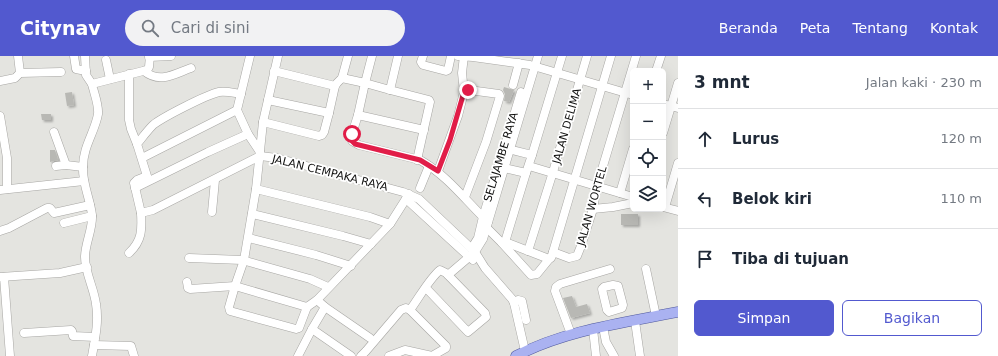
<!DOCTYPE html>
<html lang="id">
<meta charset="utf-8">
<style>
:root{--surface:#fff;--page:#f2f2f3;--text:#1f2937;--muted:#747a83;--line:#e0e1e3;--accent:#5259cf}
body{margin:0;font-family:"DejaVu Sans",sans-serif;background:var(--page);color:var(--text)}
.controls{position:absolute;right:12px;top:12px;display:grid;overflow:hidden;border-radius:6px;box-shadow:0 4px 16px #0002}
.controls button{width:36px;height:36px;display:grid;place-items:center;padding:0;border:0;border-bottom:1px solid var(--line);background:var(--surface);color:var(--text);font:20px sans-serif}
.stop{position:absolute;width:12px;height:12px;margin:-9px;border:3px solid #e11d48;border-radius:50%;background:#fff}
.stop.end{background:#e11d48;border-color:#fff;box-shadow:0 1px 4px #0008}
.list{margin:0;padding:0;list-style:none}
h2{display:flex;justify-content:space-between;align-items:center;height:52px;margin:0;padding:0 16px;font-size:17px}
h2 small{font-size:13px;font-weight:400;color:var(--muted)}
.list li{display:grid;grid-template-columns:26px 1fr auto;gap:12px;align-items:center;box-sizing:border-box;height:60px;padding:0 16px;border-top:1px solid var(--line)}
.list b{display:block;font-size:15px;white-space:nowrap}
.list em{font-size:13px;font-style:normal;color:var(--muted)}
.actions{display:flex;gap:8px;padding:12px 16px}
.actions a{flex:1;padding:9px 0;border:1px solid var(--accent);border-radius:6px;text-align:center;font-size:14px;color:var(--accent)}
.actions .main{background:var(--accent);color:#fff}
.icon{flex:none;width:22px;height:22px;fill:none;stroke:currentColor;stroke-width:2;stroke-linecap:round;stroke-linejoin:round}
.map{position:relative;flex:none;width:678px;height:300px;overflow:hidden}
header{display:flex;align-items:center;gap:24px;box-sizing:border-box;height:56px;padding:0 20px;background:var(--accent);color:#fff}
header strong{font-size:19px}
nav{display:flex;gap:22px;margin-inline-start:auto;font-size:14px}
.search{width:280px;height:36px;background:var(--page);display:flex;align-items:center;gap:10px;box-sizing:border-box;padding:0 14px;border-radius:22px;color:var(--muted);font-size:15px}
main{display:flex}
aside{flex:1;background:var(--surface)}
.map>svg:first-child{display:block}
.building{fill:#b8b8b4;filter:url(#shadow)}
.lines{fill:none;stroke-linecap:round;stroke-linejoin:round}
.minor-casing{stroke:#a7a6a3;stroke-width:9}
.major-casing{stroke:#4f589c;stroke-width:11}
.minor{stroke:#fff;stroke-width:8}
.major{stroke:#aab2f1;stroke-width:10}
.route{stroke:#e11d48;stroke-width:5}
.labels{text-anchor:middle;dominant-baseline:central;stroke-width:3.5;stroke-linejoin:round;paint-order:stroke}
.street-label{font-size:11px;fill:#111110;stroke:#fff}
</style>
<header>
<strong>Citynav</strong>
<div class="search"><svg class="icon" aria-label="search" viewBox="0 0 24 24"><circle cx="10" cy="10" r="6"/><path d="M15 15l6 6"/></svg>Cari di sini</div>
<nav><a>Beranda</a><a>Peta</a><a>Tentang</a><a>Kontak</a></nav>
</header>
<main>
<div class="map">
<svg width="678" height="300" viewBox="0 0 678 300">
<defs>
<filter id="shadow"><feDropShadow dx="2" dy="2" stdDeviation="1" flood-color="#0004"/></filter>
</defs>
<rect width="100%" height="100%" fill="#e4e4e0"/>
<g class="building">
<polygon points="504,31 514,34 509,46 504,45 505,38 503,34"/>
<polygon points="72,36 74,49 67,50 65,37"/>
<polygon points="41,58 51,58 51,64 42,64"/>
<polygon points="50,94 55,94 58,104 50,106"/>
<rect x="621" y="158" width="17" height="11"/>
<polygon points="572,240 576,251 587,248 590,257 571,262 563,242"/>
</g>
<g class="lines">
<g class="minor-casing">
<g id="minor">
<polyline points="18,0 20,17"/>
<polyline points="74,0 76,13 86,15"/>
<polyline points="85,0 86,19 92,28"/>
<polyline points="250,0 237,54 248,78 260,96"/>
<polyline points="278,0 263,66 256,133 244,204 235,230 307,251 317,244 390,168 409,138"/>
<polyline points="398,0 390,34 429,44 430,46 417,104"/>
<polyline points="423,0 421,6 423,9 446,15 448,14 451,0"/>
<polyline points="458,0 473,1 530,9 633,39"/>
<polyline points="464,0 462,17 464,36"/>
<polyline points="149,1 171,0"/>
<polyline points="106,4 110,23"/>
<path d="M144,15C160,28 174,18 191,12"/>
<polyline points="274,15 335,30"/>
<polyline points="656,15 661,0"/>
<polyline points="129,18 129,64 131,73 137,88"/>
<polyline points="342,22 365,27 372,0"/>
<polyline points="0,25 15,22 20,17 61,16"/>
<polyline points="513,29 519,7"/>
<path d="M390,34L365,27L358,59L352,78V85L359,89L420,104C448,120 465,144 488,166"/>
<path d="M241,38C234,37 227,35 219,36C206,39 163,61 153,69C147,75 142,82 137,88L147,120L137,124L134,127L141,157L153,154L260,100L277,102L403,136L419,143L475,196L485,212L512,243L514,247L525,295"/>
<polyline points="663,48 678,52"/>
<polyline points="329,57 335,30 337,27 342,22 348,0"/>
<polyline points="358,59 424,74"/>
<polyline points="0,60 7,102 7,133"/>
<polyline points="263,66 319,80 322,79 324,76 329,57 268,44"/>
<polyline points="54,76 66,109"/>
<polyline points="663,77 678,27"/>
<polyline points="532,99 562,0"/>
<polyline points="142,102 237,54"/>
<polyline points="56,110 66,109 83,111"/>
<polyline points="529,110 633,141"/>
<polyline points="500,111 526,117 532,99 504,92"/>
<polyline points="438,115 458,60 464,36 469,34 499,38 500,40 486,86 465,141"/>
<polyline points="135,132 208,96 248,78"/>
<polyline points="420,132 429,110"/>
<polyline points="256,133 370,161 390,168"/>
<polyline points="0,134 84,125"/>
<polyline points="620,137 633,93"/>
<polyline points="406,143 466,198 473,204"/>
<polyline points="663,151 678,155"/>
<polyline points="665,151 678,107"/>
<polyline points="593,153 613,151 633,147"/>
<polyline points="212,156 215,124"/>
<polyline points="252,158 343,180 371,188"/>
<polyline points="64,167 92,160"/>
<polyline points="487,172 502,187 505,186 549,203 551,202 553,196 569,202 577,200 581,190 593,153 597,130 636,0"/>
<polyline points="0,175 9,172 47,152 50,152 54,157 90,149"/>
<polyline points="249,182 316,199 351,210"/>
<polyline points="505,186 526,117"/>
<polyline points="502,187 531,219 537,218 550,202"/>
<polyline points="473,190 478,182 483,161 521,36"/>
<polyline points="528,195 553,116 587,0"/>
<polyline points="553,196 611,0"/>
<path d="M129,197C142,185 142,174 141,157"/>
<polyline points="189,202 242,204 310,223 328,231"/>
<polyline points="646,213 656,260"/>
<polyline points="448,219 475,196 483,183 538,0"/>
<polyline points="0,221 60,217 87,211"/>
<polyline points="4,221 10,300"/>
<polyline points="187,226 188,232 190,233 235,230 229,251 230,255 296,273 299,272 307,251"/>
<polygon points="613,229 618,230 623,249 622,252 609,256 607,254 602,233 604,231"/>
<polyline points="514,247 518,244 522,245 526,264"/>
<polyline points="325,251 370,282"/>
<polyline points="635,265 640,300"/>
<polyline points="603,271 606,286 614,300"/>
<polyline points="312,273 351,300"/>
<polyline points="593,273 596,300"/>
<polyline points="24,277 71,274 72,275 73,280 95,281"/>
<polyline points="571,278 555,235 556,231 560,228 610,213"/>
<polyline points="94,289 131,290 134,300"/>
<path d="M92,300C95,283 99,266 96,248C94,232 85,217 85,201C85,187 93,173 92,159C90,142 82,127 83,111C83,90 95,76 98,58C99,49 94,37 92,28L147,14L149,11L150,0"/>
<polyline points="298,300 312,273 325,251 317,244"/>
<path d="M361,300L366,295L401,254L406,252L410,254C419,242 429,223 440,214L446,217L485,257L486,261L468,276L426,232"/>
<polyline points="389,300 405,294 432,300 446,292 446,290 410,254"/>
</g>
</g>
<g class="major-casing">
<path id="major" d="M516,300C566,274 623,267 678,256"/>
</g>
<use href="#minor" class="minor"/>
<use href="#major" class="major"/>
</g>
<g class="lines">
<polyline class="route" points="352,78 352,85 355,88 420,104 438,115 450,84 464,36 468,34"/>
</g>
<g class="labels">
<g class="street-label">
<text transform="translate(567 70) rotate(-74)">JALAN DELIMA</text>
<text transform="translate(501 101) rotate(-73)">SELAJAMBE RAYA</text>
<text transform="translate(330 117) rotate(14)">JALAN CEMPAKA RAYA</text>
<text transform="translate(592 150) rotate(-74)">JALAN WORTEL</text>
</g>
</g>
</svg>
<div class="controls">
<button>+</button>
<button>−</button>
<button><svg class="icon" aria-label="locate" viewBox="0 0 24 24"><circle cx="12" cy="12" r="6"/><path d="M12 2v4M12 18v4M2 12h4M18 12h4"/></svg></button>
<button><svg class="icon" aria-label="layers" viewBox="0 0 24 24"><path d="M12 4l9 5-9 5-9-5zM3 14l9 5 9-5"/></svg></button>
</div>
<div class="stop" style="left:352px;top:78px"></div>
<div class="stop end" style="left:468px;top:34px"></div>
</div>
<aside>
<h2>3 mnt<small>Jalan kaki · 230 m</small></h2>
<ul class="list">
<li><svg class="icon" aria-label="ahead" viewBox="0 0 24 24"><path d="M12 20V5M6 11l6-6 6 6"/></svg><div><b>Lurus</b></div><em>120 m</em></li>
<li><svg class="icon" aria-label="left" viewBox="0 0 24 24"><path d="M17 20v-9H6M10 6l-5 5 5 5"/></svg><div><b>Belok kiri</b></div><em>110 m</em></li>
<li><svg class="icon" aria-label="arrive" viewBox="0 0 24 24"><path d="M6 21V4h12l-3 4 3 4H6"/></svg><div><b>Tiba di tujuan</b></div></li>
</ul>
<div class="actions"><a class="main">Simpan</a><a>Bagikan</a></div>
</aside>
</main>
